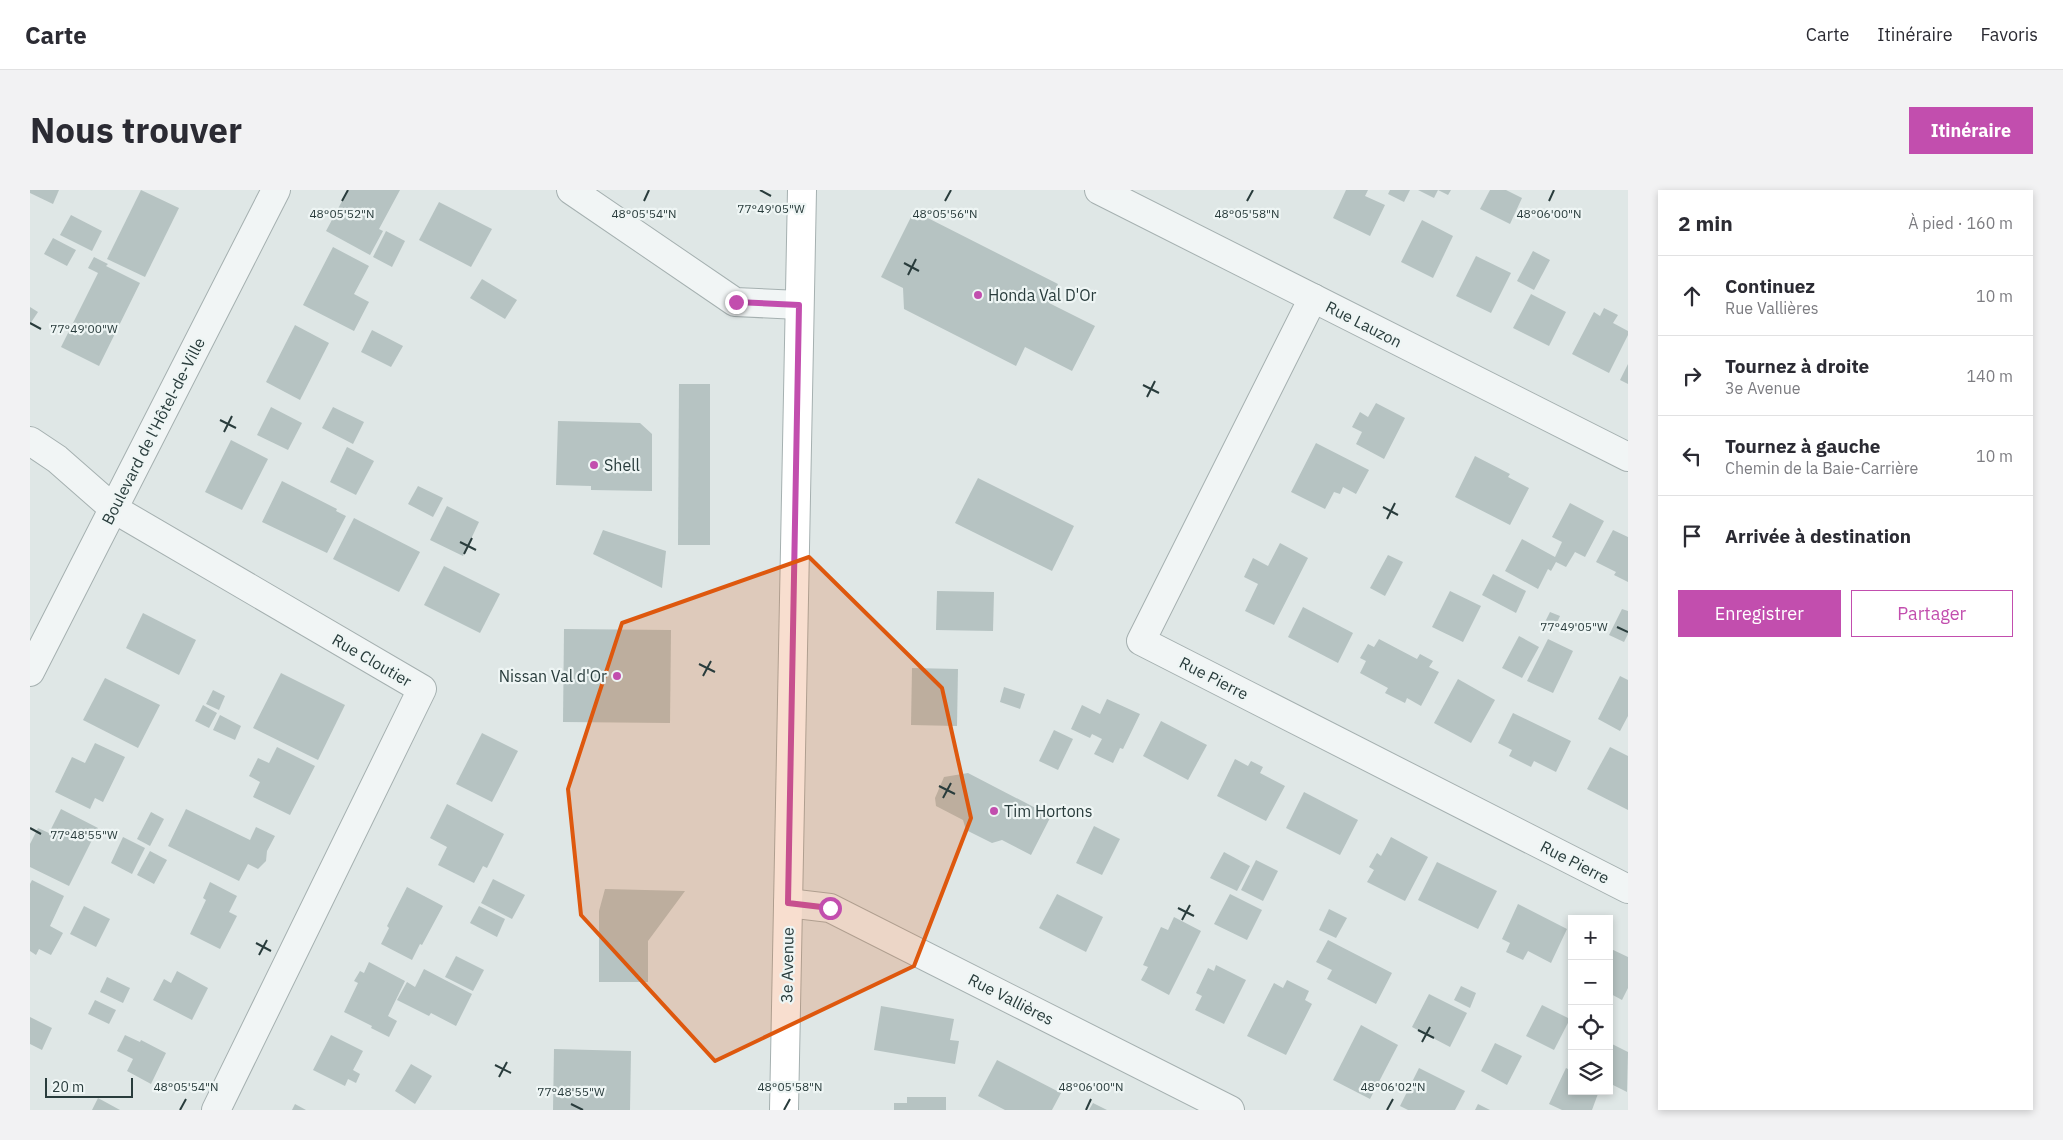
<!DOCTYPE html>
<html lang="fr">
<meta charset="utf-8">
<style>
:root{--surface:#fff;--page:#f2f2f3;--text:#2b2b33;--muted:#7c7c81;--line:#e1e1e2;--accent:#c24eae}
body{margin:0;font-family:"IBM Plex Sans",sans-serif;background:var(--page);color:var(--text)}
.controls{position:absolute;right:15px;bottom:15px;display:grid;overflow:hidden;border-radius:0px;box-shadow:0 2px 8px #0003}
.controls button{width:45px;height:45px;display:grid;place-items:center;padding:0;border:0;border-bottom:1px solid var(--line);background:var(--surface);color:var(--text);font:25px sans-serif}
.scale{position:absolute;left:15px;bottom:12px;width:88px;box-sizing:border-box;padding-left:5px;border:2px solid #293c3c;border-top:0;font-size:14px;line-height:18px;white-space:nowrap;color:#293c3c;-webkit-text-stroke:4px #eef5f4;paint-order:stroke}
.stop{position:absolute;width:15px;height:15px;margin:-11px;border:4px solid #c24eae;border-radius:50%;background:#fff}
.stop.end{background:#c24eae;border-color:#fff;box-shadow:0 1px 5px #0008}
.list{margin:0;padding:0;list-style:none}
h2{display:flex;justify-content:space-between;align-items:center;height:65px;margin:0;padding:0 20px;font-size:21px}
h2 small{font-size:16px;font-weight:400;color:var(--muted)}
.list li{display:grid;grid-template-columns:32px 1fr auto;gap:15px;align-items:center;box-sizing:border-box;height:80px;padding:0 20px;border-top:1px solid var(--line)}
.list b{display:block;font-size:19px;white-space:nowrap}
.list p{margin:0;font-size:16px;white-space:nowrap;color:var(--muted)}
.list em{font-size:16px;font-style:normal;color:var(--muted)}
.actions{display:flex;gap:10px;padding:15px 20px}
.actions a{flex:1;padding:11px 0;border:1px solid var(--accent);border-radius:0px;text-align:center;font-size:18px;color:var(--accent)}
.actions .main{background:var(--accent);color:#fff}
.icon{flex:none;width:28px;height:28px;fill:none;stroke:currentColor;stroke-width:2;stroke-linecap:round;stroke-linejoin:round}
.map{position:relative;flex:none;width:1598px;height:920px;overflow:hidden;border-radius:0px}
header{display:flex;align-items:center;gap:30px;box-sizing:border-box;height:70px;padding:0 25px;background:var(--surface);border-bottom:1px solid var(--line)}
header strong{font-size:24px}
nav{display:flex;gap:28px;margin-inline-start:auto;font-size:18px}
.intro{display:flex;align-items:center;justify-content:space-between;box-sizing:border-box;height:120px;padding:0 30px}
h1{margin:0;font-size:35px}
.button{padding:12px 22px;border-radius:0px;background:var(--accent);color:#fff;font-size:18px;font-weight:700}
main{display:flex;gap:30px;padding:0 30px}
aside{flex:1;background:var(--surface);border-radius:0px;box-shadow:0 2px 8px #0003}
.map>svg:first-child{display:block}
.building{fill:#b6c3c2}
.lines{fill:none;stroke-linecap:round;stroke-linejoin:round}
.minor-casing{stroke:#a5b0b0;stroke-width:30}
.secondary-casing{stroke:#a5b0b0;stroke-width:30}
.minor{stroke:#f1f5f5;stroke-width:28}
.secondary{stroke:#fff;stroke-width:28}
.route{stroke:#c24eae;stroke-width:6}
.marked{fill:#de580e;fill-opacity:0.2;stroke:#de580e;stroke-width:4;stroke-linejoin:round}
.ticks{fill:none;stroke:#293c3c;stroke-width:2}
.poi-dot{fill:#c24eae;stroke:#eef5f4;stroke-width:2}
.labels{text-anchor:middle;dominant-baseline:central;stroke-width:4.5;stroke-linejoin:round;paint-order:stroke}
.poi-label{font-size:16px;fill:#293c3c;stroke:#eef5f4;text-anchor:start}
.street-label{font-size:16px;fill:#293c3c;stroke:#eef5f4}
.ticks-label{font-size:12px;text-anchor:middle;fill:#293c3c;stroke:#eef5f4;stroke-width:4.5;stroke-linejoin:round;paint-order:stroke}
</style>
<header>
<strong>Carte</strong>
<nav><a>Carte</a><a>Itinéraire</a><a>Favoris</a></nav>
</header>
<div class="intro"><h1>Nous trouver</h1><a class="button">Itinéraire</a></div>
<main>
<div class="map">
<svg width="1598" height="920" viewBox="0 0 1598 920">
<rect width="100%" height="100%" fill="#dfe7e6"/>
<g class="building">
<polygon points="0,0 29,0 23,14 0,3"/>
<polygon points="111,0 149,18 115,87 77,69"/>
<polygon points="318,0 370,0 349,39 353,41 340,65 296,41"/>
<polygon points="1316,0 1338,0 1335,6 1355,15 1340,46 1303,28"/>
<polygon points="1360,0 1380,0 1374,12 1358,4"/>
<polygon points="1388,0 1421,0 1418,5 1408,0 1404,8"/>
<polygon points="1460,0 1476,0 1492,8 1480,34 1450,19"/>
<polygon points="409,12 462,39 441,77 389,50"/>
<polygon points="884,21 1028,94 1019,113 1065,136 1042,181 995,157 986,176 874,119 873,98 851,87"/>
<polygon points="41,25 72,41 62,61 30,45"/>
<polygon points="1392,30 1423,46 1403,88 1371,72"/>
<polygon points="356,41 375,51 362,77 343,67"/>
<polygon points="23,48 46,60 37,76 14,64"/>
<polygon points="303,57 339,76 324,104 339,112 324,141 273,115"/>
<polygon points="1503,61 1520,70 1504,100 1487,91"/>
<polygon points="1446,66 1481,83 1461,123 1426,106"/>
<polygon points="64,67 78,74 76,76 110,93 69,176 31,157 68,83 58,78"/>
<polygon points="452,89 487,110 475,129 440,108"/>
<polygon points="1501,104 1536,122 1519,156 1483,138"/>
<polygon points="0,117 8,122 0,134"/>
<polygon points="1574,118 1588,125 1583,133 1598,141 1598,145 1579,183 1542,164 1564,122 1570,126"/>
<polygon points="265,135 299,153 270,210 236,192"/>
<polygon points="342,140 373,156 361,177 331,162"/>
<polygon points="1598,174 1598,194 1590,190"/>
<polygon points="649,194 680,194 680,355 648,355"/>
<polygon points="1346,213 1375,228 1354,269 1326,254 1332,242 1322,237 1330,222 1338,227"/>
<polygon points="241,217 272,233 258,260 227,245"/>
<polygon points="303,217 334,232 323,254 292,238"/>
<polygon points="528,231 610,233 622,244 622,301 561,300 561,296 526,295"/>
<polygon points="201,250 238,269 212,320 175,302"/>
<polygon points="1286,253 1339,280 1326,304 1313,297 1310,304 1304,302 1295,319 1261,302"/>
<polygon points="317,257 344,271 326,305 300,292"/>
<polygon points="1445,266 1480,284 1478,287 1499,298 1480,335 1425,307"/>
<polygon points="948,288 1044,336 1022,381 925,333"/>
<polygon points="252,291 307,319 306,321 316,326 297,363 232,332"/>
<polygon points="388,296 413,308 403,327 378,314"/>
<polygon points="1540,313 1574,331 1555,367 1545,362 1536,377 1526,372 1521,381 1518,379 1508,399 1475,381 1492,349 1525,367 1532,352 1522,347"/>
<polygon points="417,316 449,332 433,366 400,350"/>
<polygon points="324,328 390,362 369,402 303,369"/>
<polygon points="573,340 636,361 632,398 563,364"/>
<polygon points="1583,340 1598,347 1598,392 1584,385 1586,382 1566,372"/>
<polygon points="1250,353 1278,368 1244,435 1215,421 1228,394 1214,387 1223,368 1238,376"/>
<polygon points="1358,365 1373,372 1355,406 1340,398"/>
<polygon points="414,376 470,404 450,443 394,415"/>
<polygon points="1463,384 1496,401 1486,423 1452,405"/>
<polygon points="907,401 964,402 963,441 906,440"/>
<polygon points="1420,401 1451,416 1433,452 1402,437"/>
<polygon points="1273,417 1323,443 1308,473 1258,447"/>
<polygon points="1592,419 1598,421 1598,444 1594,452 1579,445"/>
<polygon points="1520,422 1530,426 1523,441 1513,436"/>
<polygon points="113,423 166,450 149,485 96,458"/>
<polygon points="534,439 641,440 640,533 533,532"/>
<polygon points="1489,446 1509,457 1492,488 1472,478"/>
<polygon points="1349,449 1387,469 1390,464 1403,471 1399,477 1409,482 1391,516 1377,508 1375,513 1355,503 1358,498 1330,483 1336,471 1330,468 1338,454 1344,457"/>
<polygon points="1518,449 1543,461 1523,503 1497,491"/>
<polygon points="882,478 928,479 927,536 881,535"/>
<polygon points="251,483 315,515 288,570 223,538"/>
<polygon points="1590,486 1598,490 1598,526 1590,541 1568,529"/>
<polygon points="75,488 130,515 108,558 53,530"/>
<polygon points="1428,489 1465,510 1441,553 1404,533"/>
<polygon points="974,497 995,504 990,519 970,512"/>
<polygon points="183,500 195,506 189,520 176,514"/>
<polygon points="1077,509 1110,524 1093,559 1090,558 1083,573 1064,564 1072,549 1062,544 1060,548 1041,539 1052,515 1070,524"/>
<polygon points="173,515 187,523 179,538 165,531"/>
<polygon points="1483,523 1541,551 1526,582 1504,571 1501,577 1479,566 1482,560 1468,553"/>
<polygon points="190,525 211,536 205,550 183,540"/>
<polygon points="1131,531 1177,555 1158,590 1113,566"/>
<polygon points="1024,540 1043,549 1028,580 1009,571"/>
<polygon points="452,543 488,561 462,612 426,594"/>
<polygon points="65,553 95,567 73,612 65,608 60,619 25,602 42,567 55,573"/>
<polygon points="247,557 285,576 260,625 223,607 230,592 219,586 228,568 239,573"/>
<polygon points="1580,557 1598,566 1598,620 1557,599"/>
<polygon points="1205,569 1218,576 1221,571 1233,577 1230,583 1255,596 1236,631 1187,606"/>
<polygon points="938,583 1021,626 1001,665 972,650 962,653 936,640 933,630 906,616 905,608 914,587"/>
<polygon points="1274,602 1328,630 1310,665 1256,638"/>
<polygon points="417,614 474,644 457,678 453,676 444,693 408,675 417,657 400,648"/>
<polygon points="31,619 68,638 39,696 0,677 0,654 8,638 19,643"/>
<polygon points="156,619 220,650 226,637 245,646 237,661 236,671 228,679 218,674 209,691 138,656"/>
<polygon points="121,622 134,629 120,656 107,649"/>
<polygon points="1064,636 1090,649 1072,685 1046,673"/>
<polygon points="93,647 115,658 102,684 81,673"/>
<polygon points="1361,647 1398,667 1375,711 1337,692 1344,680 1339,677 1347,663 1351,666"/>
<polygon points="120,661 137,670 124,694 107,685"/>
<polygon points="1194,662 1220,676 1207,701 1180,688"/>
<polygon points="1226,670 1248,681 1233,711 1211,700"/>
<polygon points="1407,672 1467,701 1448,739 1388,710"/>
<polygon points="463,689 495,705 482,729 451,713"/>
<polygon points="2,690 34,706 20,736 33,743 21,765 9,759 6,765 0,761 0,694"/>
<polygon points="180,692 207,706 199,722 207,726 190,759 160,744 176,710 173,708"/>
<polygon points="377,697 413,716 392,755 390,754 382,770 351,754 359,738 357,736"/>
<polygon points="575,699 655,701 618,751 618,792 569,792 569,721"/>
<polygon points="1027,704 1073,727 1056,762 1009,738"/>
<polygon points="1200,704 1232,720 1217,750 1184,734"/>
<polygon points="1488,714 1537,739 1521,773 1498,761 1493,770 1476,762 1480,753 1472,749"/>
<polygon points="54,716 80,729 66,757 40,744"/>
<polygon points="449,716 475,729 467,747 440,733"/>
<polygon points="1299,719 1317,728 1306,748 1289,740"/>
<polygon points="1144,727 1171,741 1139,805 1111,790 1118,777 1113,775 1131,737 1138,740"/>
<polygon points="1298,750 1362,783 1346,814 1297,789 1302,780 1286,772"/>
<polygon points="1579,758 1598,767 1598,798 1592,810 1579,803"/>
<polygon points="426,766 454,780 443,801 415,787"/>
<polygon points="339,772 375,791 358,826 367,831 359,847 341,838 342,836 314,822 328,793 324,791 330,781 334,783"/>
<polygon points="1186,775 1216,790 1194,834 1165,820 1172,806 1166,803 1178,778 1184,781"/>
<polygon points="394,779 442,804 426,836 401,823 399,826 367,810 377,792 385,797"/>
<polygon points="147,781 178,798 162,830 123,810 134,789 141,793"/>
<polygon points="77,787 100,798 93,813 70,802"/>
<polygon points="1257,790 1279,801 1275,810 1282,814 1256,865 1217,846 1244,793 1253,798"/>
<polygon points="1431,796 1446,803 1440,818 1424,810"/>
<polygon points="1399,804 1437,823 1420,857 1382,837"/>
<polygon points="65,810 86,820 79,834 58,824"/>
<polygon points="1512,815 1540,829 1524,860 1496,846"/>
<polygon points="851,816 924,829 920,850 929,851 925,874 844,860"/>
<polygon points="0,827 22,838 12,860 0,854"/>
<polygon points="1331,835 1368,855 1340,909 1303,890"/>
<polygon points="95,845 110,852 111,850 136,863 121,894 97,881 103,869 87,861"/>
<polygon points="301,845 333,861 323,880 330,884 326,893 318,889 315,896 283,880"/>
<polygon points="1465,853 1492,866 1477,895 1451,881"/>
<polygon points="1582,854 1598,862 1597,902 1579,893 1579,859"/>
<polygon points="524,859 601,861 600,920 523,920"/>
<polygon points="967,870 1031,903 1022,920 975,920 948,906"/>
<polygon points="381,874 402,886 385,914 365,901"/>
<polygon points="1389,878 1435,901 1425,920 1378,920 1370,916"/>
<polygon points="1536,878 1542,881 1542,901 1569,901 1562,920 1532,920 1519,914"/>
<polygon points="877,907 916,907 916,920 864,920 864,913 877,913"/>
<polygon points="68,908 90,920 62,920"/>
<polygon points="1063,913 1077,920 1059,920"/>
<polygon points="265,914 276,920 262,920"/>
<polygon points="1448,914 1460,920 1445,920"/>
</g>
<g class="lines">
<g class="minor-casing">
<g id="minor">
<polyline points="541,0 705,112 769,115"/>
<polyline points="1069,0 1598,267"/>
<polyline points="1283,108 1111,451 1598,699"/>
<polyline points="0,251 27,269 84,319 392,499 186,920"/>
<polyline points="0,482 246,0"/>
<polyline points="758,713 800,718 1200,920"/>
</g>
</g>
<g class="secondary-casing">
<polyline id="secondary" points="754,920 772,0"/>
</g>
<use href="#minor" class="minor"/>
<use href="#secondary" class="secondary"/>
</g>
<g class="lines">
<polyline class="route" points="706,112 769,115 758,713 800,718"/>
</g>
<path class="marked" d="M779,367L912,498L941,628L884,776L685,871L551,725L538,599L592,433Z"/>
<path class="ticks" d="M730,0L741,6M312,11L318,0M614,11L619,0M915,11L921,0M1217,11L1223,0M1519,11L1524,0M874,73L889,81M878,85L886,69M0,133L11,139M1113,195L1129,203M1117,207L1125,191M190,230L206,238M194,242L202,226M1353,317L1368,325M1357,329L1365,313M430,352L446,360M434,364L442,348M1587,437L1598,442M669,474L685,482M673,486L681,471M909,596L925,604M913,608L921,593M0,638L11,644M1148,718L1164,726M1152,730L1160,715M226,753L241,761M229,765L237,750M1388,840L1404,848M1392,852L1400,837M465,875L481,883M469,887L477,872M541,914L553,920M150,920L156,909M754,920L760,909M1056,920L1061,909M1357,920L1363,909"/>
<g class="poi-dot">
<circle cx="948" cy="105" r="5"/>
<circle cx="564" cy="275" r="5"/>
<circle cx="587" cy="486" r="5"/>
<circle cx="964" cy="621" r="5"/>
</g>
<g class="labels">
<g class="poi-label">
<text x="958" y="105">Honda Val D'Or</text>
<text x="574" y="275">Shell</text>
<text x="577" y="486" text-anchor="end">Nissan Val d'Or</text>
<text x="974" y="621">Tim Hortons</text>
</g>
<g class="street-label">
<text transform="translate(1334 134) rotate(27)">Rue Lauzon</text>
<text transform="translate(123 241) rotate(-63)">Boulevard de l'Hôtel-de-Ville</text>
<text transform="translate(342 470) rotate(30)">Rue Cloutier</text>
<text transform="translate(1184 488) rotate(27)">Rue Pierre</text>
<text transform="translate(1545 672) rotate(27)">Rue Pierre</text>
<text transform="translate(757 775) rotate(-89)">3e Avenue</text>
<text transform="translate(981 809) rotate(27)">Rue Vallières</text>
</g>
</g>
<g class="ticks-label">
<text x="741" y="23">77°49'05"W</text>
<text x="312" y="28">48°05'52"N</text>
<text x="614" y="28">48°05'54"N</text>
<text x="915" y="28">48°05'56"N</text>
<text x="1217" y="28">48°05'58"N</text>
<text x="1519" y="28">48°06'00"N</text>
<text x="54" y="143">77°49'00"W</text>
<text x="1544" y="441">77°49'05"W</text>
<text x="54" y="649">77°48'55"W</text>
<text x="156" y="901">48°05'54"N</text>
<text x="760" y="901">48°05'58"N</text>
<text x="1061" y="901">48°06'00"N</text>
<text x="1363" y="901">48°06'02"N</text>
<text x="541" y="906">77°48'55"W</text>
</g>
</svg>
<div class="controls">
<button>+</button>
<button>−</button>
<button><svg class="icon" aria-label="locate" viewBox="0 0 24 24"><circle cx="12" cy="12" r="6"/><path d="M12 2v4M12 18v4M2 12h4M18 12h4"/></svg></button>
<button><svg class="icon" aria-label="layers" viewBox="0 0 24 24"><path d="M12 4l9 5-9 5-9-5zM3 14l9 5 9-5"/></svg></button>
</div>
<div class="scale">20 m</div>
<div class="stop" style="left:800px;top:718px"></div>
<div class="stop end" style="left:706px;top:112px"></div>
</div>
<aside>
<h2>2 min<small>À pied · 160 m</small></h2>
<ul class="list">
<li><svg class="icon" aria-label="ahead" viewBox="0 0 24 24"><path d="M12 20V5M6 11l6-6 6 6"/></svg><div><b>Continuez</b><p>Rue Vallières</p></div><em>10 m</em></li>
<li><svg class="icon" aria-label="right" viewBox="0 0 24 24"><path d="M7 20v-9h11M14 6l5 5-5 5"/></svg><div><b>Tournez à droite</b><p>3e Avenue</p></div><em>140 m</em></li>
<li><svg class="icon" aria-label="left" viewBox="0 0 24 24"><path d="M17 20v-9H6M10 6l-5 5 5 5"/></svg><div><b>Tournez à gauche</b><p>Chemin de la Baie-Carrière</p></div><em>10 m</em></li>
<li><svg class="icon" aria-label="arrive" viewBox="0 0 24 24"><path d="M6 21V4h12l-3 4 3 4H6"/></svg><div><b>Arrivée à destination</b></div></li>
</ul>
<div class="actions"><a class="main">Enregistrer</a><a>Partager</a></div>
</aside>
</main>
